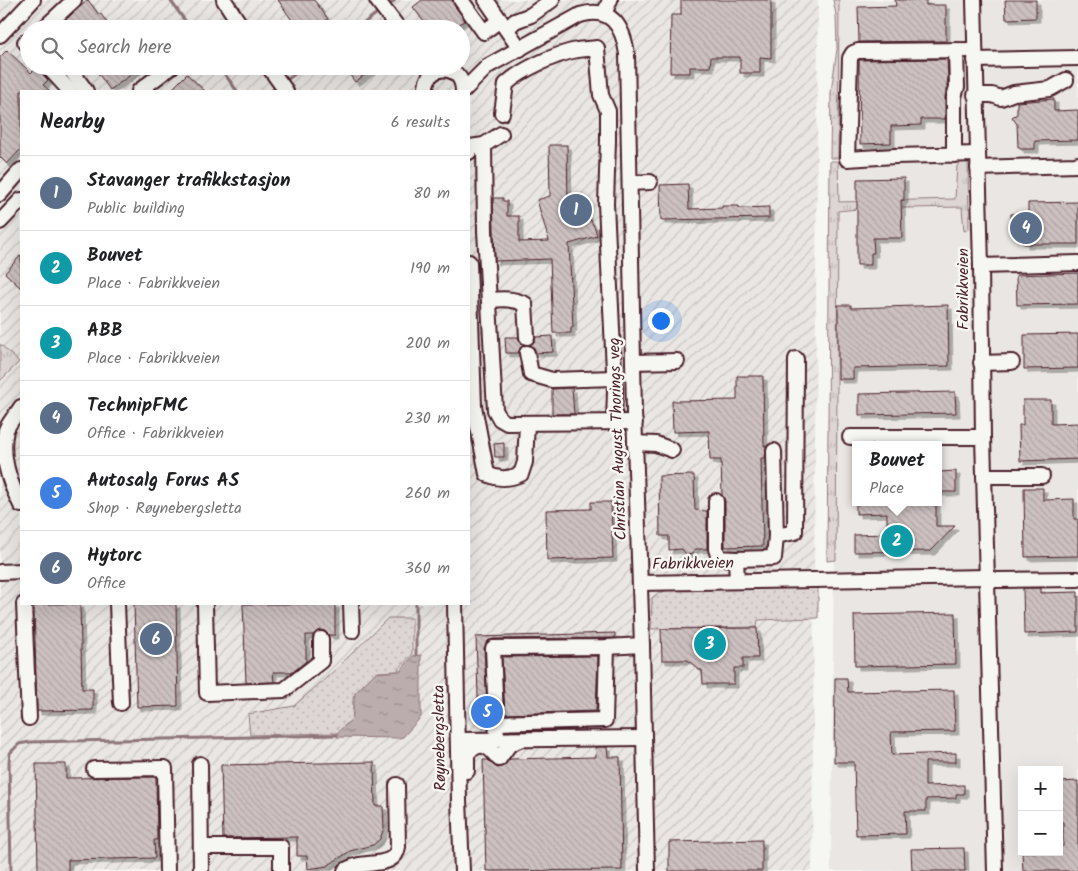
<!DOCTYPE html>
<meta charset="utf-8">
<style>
:root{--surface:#fff;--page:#f2f2f2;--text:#202124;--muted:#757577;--line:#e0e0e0;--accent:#d1495b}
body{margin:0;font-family:Kalam,sans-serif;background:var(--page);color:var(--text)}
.controls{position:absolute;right:15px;bottom:15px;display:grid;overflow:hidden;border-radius:0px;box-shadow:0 5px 20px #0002}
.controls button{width:45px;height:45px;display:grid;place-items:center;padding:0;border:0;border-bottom:1px solid var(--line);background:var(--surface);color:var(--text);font:25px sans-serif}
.you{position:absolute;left:660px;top:320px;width:18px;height:18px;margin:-12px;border:4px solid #fff;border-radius:50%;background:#1a73e8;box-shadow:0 0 0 8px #1a73e833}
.badge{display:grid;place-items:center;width:32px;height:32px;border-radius:50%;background:var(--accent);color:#fff;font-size:16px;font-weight:700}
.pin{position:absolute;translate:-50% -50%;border:2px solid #fff;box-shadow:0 1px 5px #0006}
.popup{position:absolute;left:852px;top:441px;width:90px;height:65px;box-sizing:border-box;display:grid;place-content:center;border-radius:0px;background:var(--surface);filter:drop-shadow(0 1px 4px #0005);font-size:16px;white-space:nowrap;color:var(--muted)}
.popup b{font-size:19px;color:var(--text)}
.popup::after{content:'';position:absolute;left:50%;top:100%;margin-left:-10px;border:10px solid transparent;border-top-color:var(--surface)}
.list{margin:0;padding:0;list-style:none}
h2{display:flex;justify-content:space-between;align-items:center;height:65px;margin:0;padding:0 20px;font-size:21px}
h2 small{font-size:16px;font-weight:400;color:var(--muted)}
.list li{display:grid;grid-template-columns:32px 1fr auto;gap:15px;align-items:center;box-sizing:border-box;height:75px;padding:0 20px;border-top:1px solid var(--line)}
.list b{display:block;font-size:19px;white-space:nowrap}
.list p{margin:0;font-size:16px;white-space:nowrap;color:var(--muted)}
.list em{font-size:16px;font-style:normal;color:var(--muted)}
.icon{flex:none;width:28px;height:28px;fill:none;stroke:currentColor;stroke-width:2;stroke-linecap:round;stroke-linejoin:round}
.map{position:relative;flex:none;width:1078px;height:871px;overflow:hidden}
.search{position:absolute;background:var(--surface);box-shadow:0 5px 20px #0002;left:20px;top:20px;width:450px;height:55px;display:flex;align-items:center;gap:12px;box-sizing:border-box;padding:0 18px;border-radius:28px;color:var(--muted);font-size:19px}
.panel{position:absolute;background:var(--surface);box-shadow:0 5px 20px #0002;left:20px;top:90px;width:450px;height:515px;border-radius:0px}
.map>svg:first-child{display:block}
.built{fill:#e9e6e3;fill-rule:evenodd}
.industrial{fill:url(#industrial-furrows);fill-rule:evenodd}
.grass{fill:url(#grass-tufts);stroke:#947a80}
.park{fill:url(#park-dots);stroke:#947a80}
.water{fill:url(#water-ripples);stroke:#8e747a}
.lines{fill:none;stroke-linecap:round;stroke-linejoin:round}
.stream{stroke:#8e747a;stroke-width:3}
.building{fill:url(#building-back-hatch);stroke:#4a1f2b;filter:url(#shadow)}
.minor-casing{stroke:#4a1f2b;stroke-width:18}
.minor{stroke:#f6f6f2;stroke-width:14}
.labels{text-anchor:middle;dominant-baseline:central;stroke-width:5;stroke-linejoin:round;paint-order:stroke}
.street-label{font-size:16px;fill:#4a1f2b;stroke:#f6f6f2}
</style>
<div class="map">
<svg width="1078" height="871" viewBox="0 0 1078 871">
<defs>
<pattern id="industrial-furrows" width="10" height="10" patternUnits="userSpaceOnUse" patternTransform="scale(1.25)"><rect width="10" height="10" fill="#e9e6e3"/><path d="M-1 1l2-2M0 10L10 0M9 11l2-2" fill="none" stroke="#c9c5c3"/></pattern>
<pattern id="grass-tufts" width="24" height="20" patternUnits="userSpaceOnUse" patternTransform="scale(1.25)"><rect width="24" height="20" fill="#ddd6d5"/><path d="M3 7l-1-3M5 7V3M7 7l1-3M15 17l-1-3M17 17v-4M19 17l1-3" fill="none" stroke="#bfb7b7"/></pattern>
<pattern id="park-dots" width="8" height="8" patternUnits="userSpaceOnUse" patternTransform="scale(1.25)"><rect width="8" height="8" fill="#ddd6d5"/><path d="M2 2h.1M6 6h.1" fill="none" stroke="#bfb7b7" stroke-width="1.8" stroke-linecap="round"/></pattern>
<pattern id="water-ripples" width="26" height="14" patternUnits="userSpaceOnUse" patternTransform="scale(1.25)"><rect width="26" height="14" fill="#bbadae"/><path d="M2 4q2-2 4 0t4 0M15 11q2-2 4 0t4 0" fill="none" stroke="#9a8c8e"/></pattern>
<pattern id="building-back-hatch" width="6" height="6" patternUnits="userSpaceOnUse" patternTransform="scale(1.25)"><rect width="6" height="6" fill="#ccc1c0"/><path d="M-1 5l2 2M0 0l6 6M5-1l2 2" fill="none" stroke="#b1a5a5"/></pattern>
<filter id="shadow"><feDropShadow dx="4" dy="4" stdDeviation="0" flood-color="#0004"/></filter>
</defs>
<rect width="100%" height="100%" fill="#f6f6f2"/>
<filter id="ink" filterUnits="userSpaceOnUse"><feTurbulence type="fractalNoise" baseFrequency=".02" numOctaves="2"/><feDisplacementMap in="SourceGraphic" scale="10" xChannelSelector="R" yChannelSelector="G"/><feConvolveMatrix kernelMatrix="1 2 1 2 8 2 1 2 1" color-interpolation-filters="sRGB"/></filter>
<g filter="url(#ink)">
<path class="built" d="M839,0H1078V871H831ZM856,445H938V502H856ZM1022,770H1059V852H1022Z"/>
<path class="industrial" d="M0,0H818L812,871H0ZM29,29H461V66H29ZM21,91H469V604H21ZM413,656L399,738L337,733L400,671Z"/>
<g class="grass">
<polygon points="833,0 839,0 838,158 830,158 831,92 837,49 836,15"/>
<polygon points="830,161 838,161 839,202 955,199 957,166 963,161 968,161 969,229 964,231 962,207 857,209 838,211 836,560 827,561"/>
<polygon points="0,344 19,362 0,381"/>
</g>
<g class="park">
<polygon points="818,586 818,618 758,620 757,627 651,629 652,598 659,593 668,590"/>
<polygon points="388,618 412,618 412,655 397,671 378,672 353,697 353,718 337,733 250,735 248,714 294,706 335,670"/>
</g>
<polygon class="water" points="421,655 421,717 403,737 399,738 337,737 337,733 352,719 355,693 375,673 400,671 413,656"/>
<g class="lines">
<g class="stream">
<polyline points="170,0 191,29"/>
<polyline points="388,6 395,0"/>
<polyline points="356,29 380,11"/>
<polyline points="219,66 237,91"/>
<polyline points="284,82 306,66"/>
<polyline points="271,91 279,86"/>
<polyline points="416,604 416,655"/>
<polyline points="11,871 9,762 10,753 19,744 30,742 337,735"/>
</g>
</g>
<g class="building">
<polygon points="88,0 99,15 101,14 111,29 68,29 63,22"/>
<polygon points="278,0 314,0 328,19 314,29 298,29"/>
<polygon points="422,0 452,0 454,5 465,20 453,29 429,29 413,7"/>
<polygon points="681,0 771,0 771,58 760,57 760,73 740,73 740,57 711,57 710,67 690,67 690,73 670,73 671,15 681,15"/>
<polygon points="895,0 926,0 926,5 946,5 946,41 859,42 858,7 896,6"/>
<polygon points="1005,0 1036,0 1036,18 1006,19"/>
<polygon points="7,50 31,73 38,66 40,72 48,80 43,85 50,91 21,91 21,149 7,164 0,157 0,57"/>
<polygon points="947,59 948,78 945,97 945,119 921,119 921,125 891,126 891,143 860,144 859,60"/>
<polygon points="93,66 143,66 110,90"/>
<polygon points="343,66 377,66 355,82"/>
<polygon points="187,74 205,91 170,91"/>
<polygon points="1054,99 1054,111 1078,110 1078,140 1035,141 1035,149 1020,149 1020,147 1018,147 1017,124 1012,117 1017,114 1017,102"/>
<polygon points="549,145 567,145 568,202 579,210 582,206 595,228 597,236 569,244 573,327 571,327 571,333 553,333 550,259 495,261 493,198 503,198 503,201 507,201 507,216 519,216 519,242 549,241 537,200 550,196"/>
<polygon points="904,178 904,200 901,200 902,238 873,238 874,253 871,253 871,265 857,265 857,179"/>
<polygon points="688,184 689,209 722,208 722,206 739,206 739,208 769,207 769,218 661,220 660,185"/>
<polygon points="1078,202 1078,244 1024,244 1022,222 1011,222 1011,214 1028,213 1028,203"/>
<polygon points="21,255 21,288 5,273"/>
<polygon points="1078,273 1078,304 1017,305 1016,275"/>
<polygon points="838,305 851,305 851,308 948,305 949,366 853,368 853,379 838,379"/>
<polygon points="1078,334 1078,368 1024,369 1024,335"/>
<polygon points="552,336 553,352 536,353 534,348 530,345 535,341 536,337"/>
<polygon points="505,337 518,337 520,342 524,345 521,347 518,353 506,353"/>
<polygon points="737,376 763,376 764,446 766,446 766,449 765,458 761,458 763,546 725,547 725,501 722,495 721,460 710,460 709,431 673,432 672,401 737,400"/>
<polygon points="572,388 574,414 552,414 552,389"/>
<polygon points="955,392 956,413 859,415 859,394"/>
<polygon points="1023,400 1051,400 1051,424 1078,423 1078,459 1020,461 1019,425 1023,425"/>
<polygon points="504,443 504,457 495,457 494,444"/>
<polygon points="956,471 956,492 938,492 938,472"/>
<polygon points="694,475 695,510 707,511 707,549 695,549 692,554 687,555 682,549 669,550 669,536 660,536 659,476"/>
<polygon points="1024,488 1043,488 1043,500 1074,499 1074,519 1078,519 1078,556 1025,557"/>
<polygon points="591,502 611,502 613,558 547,560 546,510 591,509"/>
<polygon points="856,502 936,502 936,526 955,526 931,551 854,552 854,535 887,534 887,513 856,514"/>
<polygon points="1023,588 1041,588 1041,593 1078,592 1078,632 1024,634"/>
<polygon points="34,604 80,604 82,689 93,689 93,710 37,711"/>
<polygon points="134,604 176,604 178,706 137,707"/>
<polygon points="243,604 335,604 335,635 329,635 325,631 321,630 313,635 306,635 306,661 293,672 273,672 274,682 246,683"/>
<polygon points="955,613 956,664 855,666 854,615"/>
<polygon points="757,628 758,658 743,658 743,668 734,668 734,684 703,684 702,670 699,670 688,660 662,660 661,629"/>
<polygon points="615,633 615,638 493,639 488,641 484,648 488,725 479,725 476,637"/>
<polygon points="598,656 596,711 505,714 502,657"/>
<polygon points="835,678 847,678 848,692 954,690 955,731 891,732 892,755 956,753 956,762 925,762 925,786 964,785 964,794 956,794 956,798 926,799 926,811 905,811 906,834 856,835 854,762 834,762"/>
<polygon points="595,747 607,747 608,757 620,757 622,870 486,871 483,760 488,760 497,768 502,767 510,759 596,757"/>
<polygon points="374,762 375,806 383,806 384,828 380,839 373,845 350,851 327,866 308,869 307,856 297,856 297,837 223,838 221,765"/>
<polygon points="36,764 66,764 66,778 156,777 157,840 154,840 155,858 68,860 68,871 38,871"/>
<polygon points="1078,781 1078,871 1023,871 1022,852 1059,852 1059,847 1063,846 1063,822 1059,822 1059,782"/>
<polygon points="762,840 762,871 669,871 669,842"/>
<polygon points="964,848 965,871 912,871 911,849"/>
</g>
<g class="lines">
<g class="minor-casing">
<g id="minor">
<polyline points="224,0 243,29"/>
<polyline points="377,0 399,29"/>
<polyline points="461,0 484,32 500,20"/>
<polyline points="486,0 520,49"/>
<polyline points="974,0 981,266 983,437 995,871"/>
<polyline points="604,14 610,0"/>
<polyline points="43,29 74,0"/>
<polyline points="507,29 515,21 531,15 552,0"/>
<polyline points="0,35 33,0"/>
<polyline points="25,42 29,46"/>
<polyline points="974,50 858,51 853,53 850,58 847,159 895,156 978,154"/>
<polyline points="975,60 1078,58"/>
<polyline points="47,66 70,91"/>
<polyline points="68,66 86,91"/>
<polyline points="268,66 286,91"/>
<polyline points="139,91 172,66"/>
<path d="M426,91C424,63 463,62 463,91"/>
<path d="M463,91L488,66L580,15C611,6 623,26 627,54L634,412L642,645L647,871"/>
<polyline points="975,95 992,95 1001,98 1014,93 1050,89 1066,80"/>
<path d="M502,113L506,84C522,69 556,54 577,50C584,49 591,49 597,48L601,95L608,111V141L606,204L615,391L614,422"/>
<polyline points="484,145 485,231 495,410 500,419 507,423 635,422"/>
<polyline points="469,152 470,147 484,145 501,134"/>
<polyline points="954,155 954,97 957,87 956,50"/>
<polyline points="978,168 1076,165 1078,164"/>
<polyline points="630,183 650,182"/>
<polyline points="0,194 21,170"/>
<polyline points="0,222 21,200"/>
<path d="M469,262L474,406L487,474C499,480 509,479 521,474L525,462L527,424"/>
<polyline points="981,266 1078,263"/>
<path d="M489,300C502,299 513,298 525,304L527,337"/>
<polyline points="527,353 531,374 552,380 614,378"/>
<polyline points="633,362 677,361"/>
<polyline points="981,363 1012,362"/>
<path d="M21,407C17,414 9,422 6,430C0,456 9,482 21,505"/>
<polyline points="850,437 983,437"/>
<polyline points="635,443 656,444 672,450"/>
<polyline points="774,451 776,536"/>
<polyline points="984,476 1042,476"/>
<polyline points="716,501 716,549 719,558 736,559 737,581"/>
<polyline points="736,559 774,558 776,536 795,532 796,359"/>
<polyline points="0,572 21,571"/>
<polyline points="640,583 987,577 996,580 1078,579"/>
<polyline points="24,604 29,718"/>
<polyline points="117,604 121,703"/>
<polyline points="205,604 207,693 284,690 321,661 321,639"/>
<polyline points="351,604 352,631"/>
<polyline points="455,604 459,800 462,871"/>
<polyline points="497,723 605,720 607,647"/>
<polyline points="458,740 644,738"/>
<polyline points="497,740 493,648 607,647 642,645"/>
<polyline points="200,764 201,871"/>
<polyline points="94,769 165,768 167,871"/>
<path d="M467,771V753C483,740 488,746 499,759L509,745L519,740"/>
<polyline points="201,847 281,847 281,871"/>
<path d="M345,871C360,858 395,871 398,847L397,785"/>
</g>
</g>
<use href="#minor" class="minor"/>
</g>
</g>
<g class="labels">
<g class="street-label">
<text transform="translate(963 289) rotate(-90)">Fabrikkveien</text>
<text transform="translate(618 439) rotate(-92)">Christian August Thorings veg</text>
<text transform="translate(693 564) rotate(-1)">Fabrikkveien</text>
<text transform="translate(440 738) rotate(-91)">Røynebergsletta</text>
</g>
</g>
</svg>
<div class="controls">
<button>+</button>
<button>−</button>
</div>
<div class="you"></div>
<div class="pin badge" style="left:576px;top:210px;background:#5c6f8a">1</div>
<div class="pin badge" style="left:897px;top:541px;background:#0f9aa8">2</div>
<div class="popup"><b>Bouvet</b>Place</div>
<div class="pin badge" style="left:710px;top:644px;background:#0f9aa8">3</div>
<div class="pin badge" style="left:1026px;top:228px;background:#5c6f8a">4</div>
<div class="pin badge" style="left:487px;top:712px;background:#3f7fe0">5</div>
<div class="pin badge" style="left:156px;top:639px;background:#5c6f8a">6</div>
<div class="search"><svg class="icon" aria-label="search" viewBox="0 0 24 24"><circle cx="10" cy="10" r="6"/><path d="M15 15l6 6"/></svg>Search here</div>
<section class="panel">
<h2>Nearby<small>6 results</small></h2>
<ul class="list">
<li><span class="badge" style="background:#5c6f8a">1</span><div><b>Stavanger trafikkstasjon</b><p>Public building</p></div><em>80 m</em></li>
<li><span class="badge" style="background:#0f9aa8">2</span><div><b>Bouvet</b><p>Place · Fabrikkveien</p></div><em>190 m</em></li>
<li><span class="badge" style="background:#0f9aa8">3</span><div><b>ABB</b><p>Place · Fabrikkveien</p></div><em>200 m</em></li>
<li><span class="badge" style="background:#5c6f8a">4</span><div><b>TechnipFMC</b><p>Office · Fabrikkveien</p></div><em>230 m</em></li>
<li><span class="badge" style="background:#3f7fe0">5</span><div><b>Autosalg Forus AS</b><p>Shop · Røynebergsletta</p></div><em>260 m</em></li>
<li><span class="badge" style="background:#5c6f8a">6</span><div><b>Hytorc</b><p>Office</p></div><em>360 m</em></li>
</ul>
</section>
</div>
